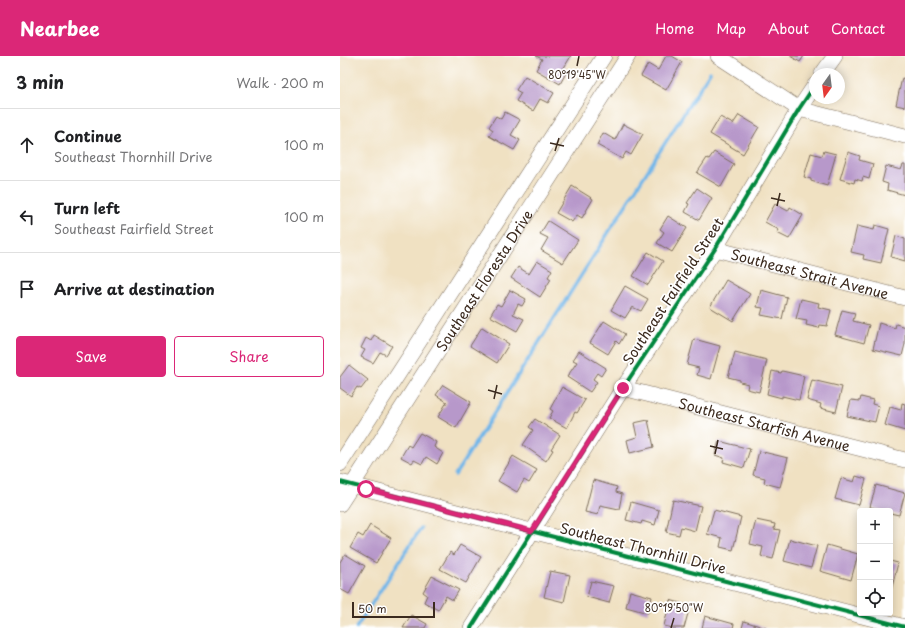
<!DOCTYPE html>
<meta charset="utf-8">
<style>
:root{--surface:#fff;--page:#f6f6f6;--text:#202124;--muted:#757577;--line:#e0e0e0;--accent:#db2777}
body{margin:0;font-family:"Playpen Sans",sans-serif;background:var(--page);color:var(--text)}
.controls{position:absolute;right:12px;bottom:12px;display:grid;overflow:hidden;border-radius:4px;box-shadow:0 2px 10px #0003}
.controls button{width:36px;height:36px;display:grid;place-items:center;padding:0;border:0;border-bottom:1px solid var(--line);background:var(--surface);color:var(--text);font:20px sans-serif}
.compass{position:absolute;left:469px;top:12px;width:36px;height:36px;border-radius:50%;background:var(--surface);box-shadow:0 2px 10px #0003;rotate:194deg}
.scale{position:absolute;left:12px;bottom:10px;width:83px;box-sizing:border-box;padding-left:4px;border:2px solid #3b2a1e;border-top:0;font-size:11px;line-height:14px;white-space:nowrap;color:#3b2a1e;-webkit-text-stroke:3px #fff;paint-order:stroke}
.stop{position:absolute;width:12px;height:12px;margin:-9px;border:3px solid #db2777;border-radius:50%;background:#fff}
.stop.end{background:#db2777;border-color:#fff;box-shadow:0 1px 4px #0008}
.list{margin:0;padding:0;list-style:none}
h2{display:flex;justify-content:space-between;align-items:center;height:52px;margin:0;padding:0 16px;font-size:17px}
h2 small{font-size:13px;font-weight:400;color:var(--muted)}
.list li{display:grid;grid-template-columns:26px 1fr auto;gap:12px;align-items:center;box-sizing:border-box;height:72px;padding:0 16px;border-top:1px solid var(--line)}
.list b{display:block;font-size:15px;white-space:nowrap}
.list p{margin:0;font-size:13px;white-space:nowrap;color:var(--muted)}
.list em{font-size:13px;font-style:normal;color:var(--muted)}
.actions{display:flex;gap:8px;padding:12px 16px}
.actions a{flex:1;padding:9px 0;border:1px solid var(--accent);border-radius:4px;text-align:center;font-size:14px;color:var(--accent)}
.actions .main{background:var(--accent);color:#fff}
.icon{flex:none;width:22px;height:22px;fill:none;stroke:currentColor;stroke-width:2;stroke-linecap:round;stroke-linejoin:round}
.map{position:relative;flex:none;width:565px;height:572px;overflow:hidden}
header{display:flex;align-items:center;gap:24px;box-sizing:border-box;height:56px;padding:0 20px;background:var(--accent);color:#fff}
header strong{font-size:19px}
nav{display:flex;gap:22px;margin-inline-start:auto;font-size:14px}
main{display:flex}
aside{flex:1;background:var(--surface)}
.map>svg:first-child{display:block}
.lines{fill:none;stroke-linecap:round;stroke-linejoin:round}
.stream{stroke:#73b7e9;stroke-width:3.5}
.building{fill:#b798ca}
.minor-casing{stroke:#7a6a57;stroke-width:16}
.minor{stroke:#fff;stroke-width:15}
.cycleway-casing{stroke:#fff;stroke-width:6}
.cycleway{stroke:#00873e;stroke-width:4}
.route{stroke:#db2777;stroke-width:5}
.ticks{fill:none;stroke:#3b2a1e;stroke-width:1.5}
.labels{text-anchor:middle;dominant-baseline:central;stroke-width:3.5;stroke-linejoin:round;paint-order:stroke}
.street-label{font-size:14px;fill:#3b2a1e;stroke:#fff}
.ticks-label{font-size:10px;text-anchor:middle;fill:#3b2a1e;stroke:#fff;stroke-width:3.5;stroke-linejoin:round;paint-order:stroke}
</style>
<header>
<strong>Nearbee</strong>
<nav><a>Home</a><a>Map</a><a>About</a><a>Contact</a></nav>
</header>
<main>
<aside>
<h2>3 min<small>Walk · 200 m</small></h2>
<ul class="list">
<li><svg class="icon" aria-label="ahead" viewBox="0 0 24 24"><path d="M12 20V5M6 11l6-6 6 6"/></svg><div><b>Continue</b><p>Southeast Thornhill Drive</p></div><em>100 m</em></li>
<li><svg class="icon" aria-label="left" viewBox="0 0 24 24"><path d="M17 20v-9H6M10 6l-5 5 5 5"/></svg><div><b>Turn left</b><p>Southeast Fairfield Street</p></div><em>100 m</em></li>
<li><svg class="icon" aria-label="arrive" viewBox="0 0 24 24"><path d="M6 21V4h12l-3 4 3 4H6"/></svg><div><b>Arrive at destination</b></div></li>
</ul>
<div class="actions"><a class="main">Save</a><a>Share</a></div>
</aside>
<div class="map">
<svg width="565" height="572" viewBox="0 0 565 572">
<rect width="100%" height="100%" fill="#fff"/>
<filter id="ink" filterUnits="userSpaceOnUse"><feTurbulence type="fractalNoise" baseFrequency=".025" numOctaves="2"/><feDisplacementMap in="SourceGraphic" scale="8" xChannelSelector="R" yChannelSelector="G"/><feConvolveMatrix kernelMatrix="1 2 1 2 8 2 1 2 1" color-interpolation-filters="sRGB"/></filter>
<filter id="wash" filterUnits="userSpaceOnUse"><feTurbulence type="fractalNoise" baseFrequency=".012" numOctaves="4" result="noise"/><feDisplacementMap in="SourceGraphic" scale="16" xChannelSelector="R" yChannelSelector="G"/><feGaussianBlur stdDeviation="0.9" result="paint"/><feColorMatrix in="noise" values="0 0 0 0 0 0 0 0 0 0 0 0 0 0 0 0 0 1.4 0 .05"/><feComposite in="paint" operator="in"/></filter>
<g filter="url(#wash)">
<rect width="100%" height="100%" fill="#f0e1c2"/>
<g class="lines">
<g class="stream">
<polyline points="115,419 370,16"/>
<polyline points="16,572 81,472"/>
</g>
</g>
<g id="blocks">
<g class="building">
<polygon points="196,0 231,0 222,15 226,17 220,28 196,14 202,3"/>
<polygon points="326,0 332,0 342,6 326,34 301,20 308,8 318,14"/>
<polygon points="450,0 464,0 460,6"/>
<polygon points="185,20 214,37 208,47 200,43 193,55 176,45 181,37 176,34"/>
<polygon points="562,22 565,23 565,51 556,49"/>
<polygon points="165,56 180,64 171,79 180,84 174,94 149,80 153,74 149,71 156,60 161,63"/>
<polygon points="399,59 419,71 403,98 370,78 380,61 393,68"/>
<polygon points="283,68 303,78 291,99 286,96 282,103 257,89 263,77 275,84"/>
<polygon points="484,95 496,98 487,130 471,125 471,123 464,121 471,97 482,100"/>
<polygon points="374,96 394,108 381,131 357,117 367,102 369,103"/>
<polygon points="508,96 520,100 519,104 533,108 529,123 523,121 522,125 515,123 514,127 500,123"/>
<polygon points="563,109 565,109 565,139 547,134 548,128 542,126 546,110 561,114"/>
<polygon points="232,130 253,143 242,162 237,159 232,166 216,157"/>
<polygon points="357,132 372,142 359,164 345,156 349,148 347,147"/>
<polygon points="435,148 448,155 450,151 463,159 449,183 437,177 439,174 425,166"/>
<polygon points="328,160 347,172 332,196 317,187 324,176 320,173"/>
<polygon points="208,165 238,184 223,207 201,194 208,182 200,178"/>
<polygon points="535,169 549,173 541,207 523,203 524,199 511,196 517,170 534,174"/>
<polygon points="556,180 565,183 565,205 551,201"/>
<polygon points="308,196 323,205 308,229 293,220"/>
<polygon points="197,205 212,214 208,221 211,223 200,241 171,222 178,211 189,218"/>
<polygon points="386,224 410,238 393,265 370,251"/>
<polygon points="285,230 308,243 301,255 292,251 285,262 271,254"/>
<polygon points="170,234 186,243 182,250 178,248 173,258 184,263 177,275 150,260 157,248 161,250"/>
<polygon points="421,234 447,241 442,263 421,259 423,252 417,251"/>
<polygon points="461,243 479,247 478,251 491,254 487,270 480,269 479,272 466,269 467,265 456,263"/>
<polygon points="502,254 515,257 513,265 529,269 524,287 495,279"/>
<polygon points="264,265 285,278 279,288 276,285 268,298 250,287"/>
<polygon points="539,267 555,272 556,268 565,271 565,288 562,300 533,293"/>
<polygon points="142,271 169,288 157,307 130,290"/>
<polygon points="34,279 52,290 46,299 40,296 33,307 21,301 25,294 21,292 26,282 31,285"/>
<polygon points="354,283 380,290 371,323 357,319 359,312 347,309"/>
<polygon points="239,295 266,312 261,320 257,317 253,323 257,326 250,336 227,321 237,306 233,304"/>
<polygon points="395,296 427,304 419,336 407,333 408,328 400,326 400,324 388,321"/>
<polygon points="9,309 28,324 21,333 17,331 11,340 0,332 0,321"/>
<polygon points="432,315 441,317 442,315 464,320 459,344 442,340 442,342 427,338"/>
<polygon points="472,324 502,331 496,356 480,352 481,348 467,344"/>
<polygon points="103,329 131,346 116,372 98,361 107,346 96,339"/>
<polygon points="222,331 245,344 237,357 235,356 227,372 209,362 213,355 210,353"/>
<polygon points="521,341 533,344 532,348 539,350 535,366 507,360 511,344 520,345"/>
<polygon points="562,347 565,348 565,375 545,369 550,351 561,354"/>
<polygon points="195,363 220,379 211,393 213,394 206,405 183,389 193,374 189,371"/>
<polygon points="308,364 314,391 290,397 287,384 297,381 294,367"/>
<polygon points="80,377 96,386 94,391 103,397 97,408 86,401 82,408 74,404 72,407 61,401 68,389 71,391"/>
<polygon points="379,385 410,393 404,412 383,406 384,402 375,399"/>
<polygon points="419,395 448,402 440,431 424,427 425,422 413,419"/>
<polygon points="173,400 197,414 189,427 184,424 177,436 158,425"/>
<polygon points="516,420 526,423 519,449 495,443 501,422 514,426"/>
<polygon points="253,424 277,431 276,436 282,438 279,453 260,449 258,459 245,456"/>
<polygon points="536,429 565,437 559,459 550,457 550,455 544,455 530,451"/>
<polygon points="333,444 361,450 355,475 341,471 339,479 326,476"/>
<polygon points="291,446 319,454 315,469 302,465 301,468 286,464"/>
<polygon points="374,454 401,461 393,494 380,491 382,482 367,478"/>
<polygon points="416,464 435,468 434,473 440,474 433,503 421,500 423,491 410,488"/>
<polygon points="30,469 51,482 36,507 10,492 18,478 23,481"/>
<polygon points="450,483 477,490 471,512 444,505"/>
<polygon points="120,489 141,501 126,527 100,513 110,496 114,499"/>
<polygon points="487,489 518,498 511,524 480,515"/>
<polygon points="5,498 25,510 9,538 0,533 0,506"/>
<polygon points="550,505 558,507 551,535 550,535"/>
<polygon points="210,515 230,519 224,546 204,541"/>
<polygon points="92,520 119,534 113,544 106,540 98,554 84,546 87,539 83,536"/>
<polygon points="251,525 274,530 269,547 247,541"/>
<polygon points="290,535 312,541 308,557 286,551"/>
<polygon points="330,544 350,550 344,572 333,572 324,570"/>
<polygon points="71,559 87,568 85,572 63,572"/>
<polygon points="365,560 394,568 393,572 362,572"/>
<polygon points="404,565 426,572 402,572"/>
</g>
</g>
</g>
<g filter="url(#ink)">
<use href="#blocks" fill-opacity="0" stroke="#7a6a57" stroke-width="1"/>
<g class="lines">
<g class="minor-casing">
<g id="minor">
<polyline points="378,0 459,53 565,80"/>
<polyline points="482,18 495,0"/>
<path id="s1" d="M375,193L565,242"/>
<path id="s2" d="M283,332L565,404"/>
<polyline points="0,408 264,0"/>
<polyline points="0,426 565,571"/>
<path id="s3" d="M0,448L288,0"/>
<polyline points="131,572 283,332 375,193 459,53 475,29"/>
</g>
</g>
<use href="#minor" class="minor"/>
<g class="cycleway-casing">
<g id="cycleway">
<polyline points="0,426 565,571"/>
<polyline points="131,572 283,332 375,193 459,53 475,29"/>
</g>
</g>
<use href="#cycleway" class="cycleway"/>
</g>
</g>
<g class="lines" filter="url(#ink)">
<polyline class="route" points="26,433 192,475 283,332"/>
</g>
<path class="ticks" d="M237,10L239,0M210,87L224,90M215,95L219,82M431,142L445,145M437,150L440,137M148,334L162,338M154,343L157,329M370,390L383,393M375,398L378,384M331,572L334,562"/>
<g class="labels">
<g class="street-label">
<text stroke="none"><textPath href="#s1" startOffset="98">Southeast Strait Avenue</textPath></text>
<text stroke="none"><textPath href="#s3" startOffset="266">Southeast Floresta Drive</textPath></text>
<text transform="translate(333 235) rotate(-57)">Southeast Fairfield Street</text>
<text stroke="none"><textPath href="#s2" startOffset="146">Southeast Starfish Avenue</textPath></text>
<text transform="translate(303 492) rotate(14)">Southeast Thornhill Drive</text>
</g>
</g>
<g class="ticks-label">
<text x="237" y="23">80°19'45"W</text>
<text x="334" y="556">80°19'50"W</text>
</g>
</svg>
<div class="controls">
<button>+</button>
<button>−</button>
<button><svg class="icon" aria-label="locate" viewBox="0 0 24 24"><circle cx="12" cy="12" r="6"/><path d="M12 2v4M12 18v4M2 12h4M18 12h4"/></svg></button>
</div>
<svg class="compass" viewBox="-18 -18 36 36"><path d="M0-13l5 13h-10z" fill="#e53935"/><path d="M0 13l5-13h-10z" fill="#757577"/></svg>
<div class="scale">50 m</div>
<div class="stop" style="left:26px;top:433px"></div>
<div class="stop end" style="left:283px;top:332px"></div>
</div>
</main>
